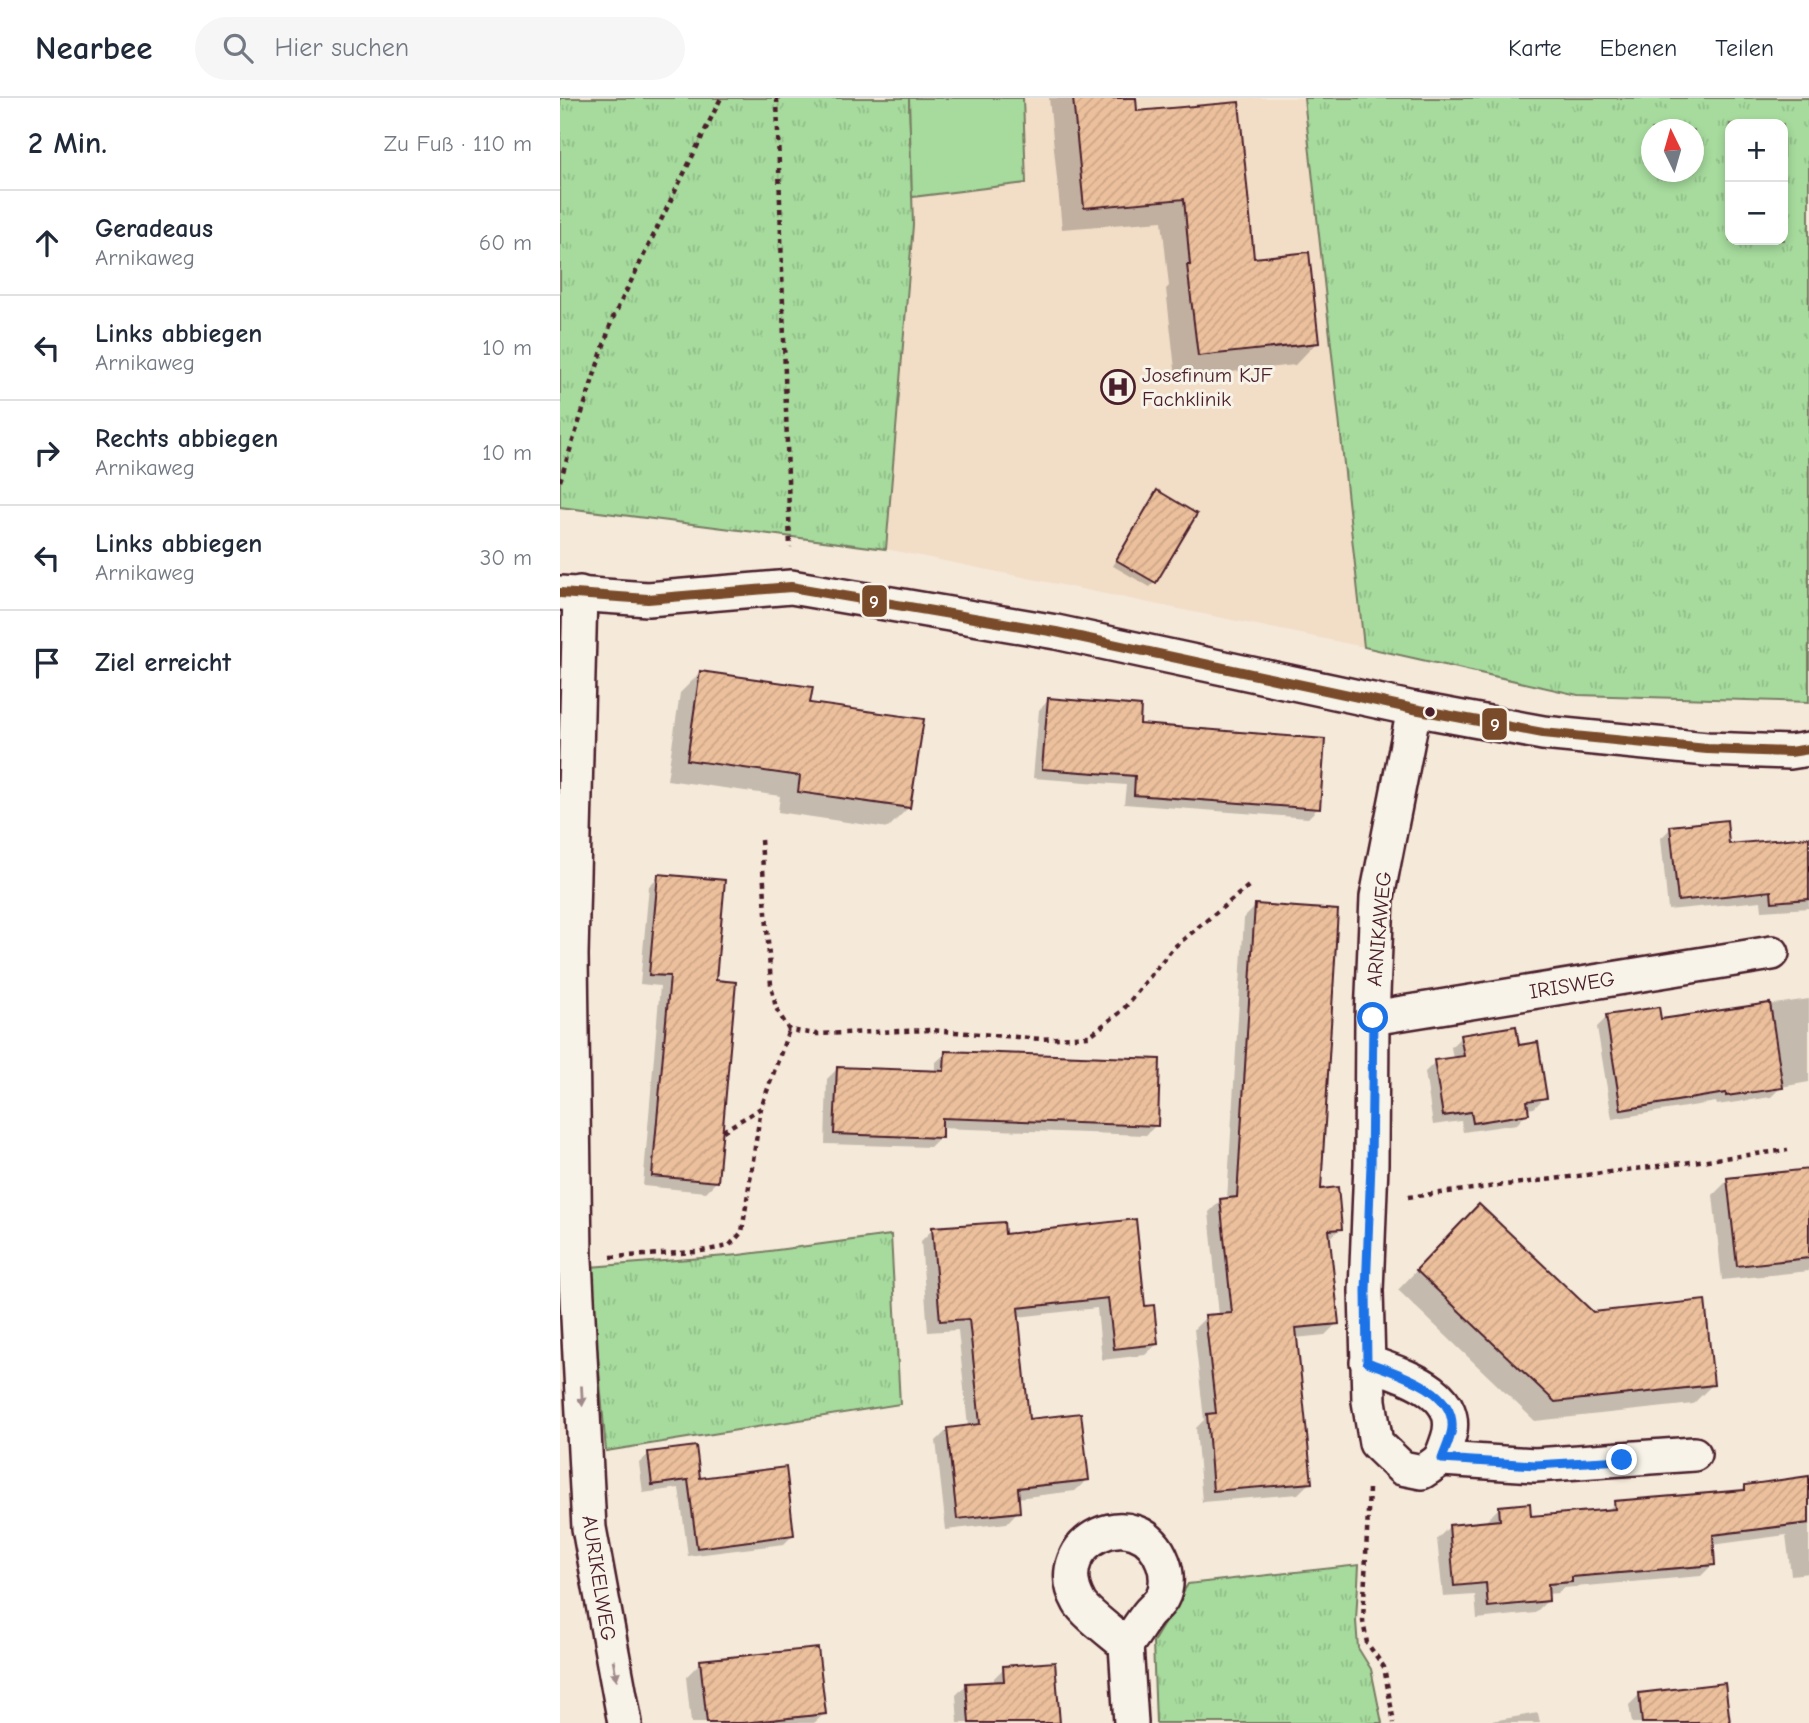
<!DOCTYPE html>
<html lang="de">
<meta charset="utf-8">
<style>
:root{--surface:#fff;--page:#f6f6f7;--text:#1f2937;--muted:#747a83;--line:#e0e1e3}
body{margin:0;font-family:"Comic Neue",sans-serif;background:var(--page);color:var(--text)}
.controls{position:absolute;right:21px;top:21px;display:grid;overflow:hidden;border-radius:14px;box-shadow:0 4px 10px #0003}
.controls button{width:63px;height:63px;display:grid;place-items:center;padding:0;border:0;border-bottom:2px solid var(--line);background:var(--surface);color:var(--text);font:35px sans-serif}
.compass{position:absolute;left:1081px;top:21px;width:63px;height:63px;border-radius:50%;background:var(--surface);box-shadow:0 4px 10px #0003;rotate:355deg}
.stop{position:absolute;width:21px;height:21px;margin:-16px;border:5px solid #1a73e8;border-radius:50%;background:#fff}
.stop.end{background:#1a73e8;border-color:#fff;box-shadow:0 2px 7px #0008}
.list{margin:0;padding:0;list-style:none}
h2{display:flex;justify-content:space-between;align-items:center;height:91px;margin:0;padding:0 28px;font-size:30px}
h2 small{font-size:23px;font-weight:400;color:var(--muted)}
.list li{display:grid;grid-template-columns:46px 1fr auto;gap:21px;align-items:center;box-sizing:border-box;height:105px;padding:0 28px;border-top:2px solid var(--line)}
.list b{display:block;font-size:26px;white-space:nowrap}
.list p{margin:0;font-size:23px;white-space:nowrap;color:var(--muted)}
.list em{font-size:23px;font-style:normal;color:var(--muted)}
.icon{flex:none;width:38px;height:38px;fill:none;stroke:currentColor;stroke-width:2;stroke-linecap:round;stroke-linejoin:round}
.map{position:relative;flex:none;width:1249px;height:1625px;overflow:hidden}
header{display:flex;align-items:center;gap:42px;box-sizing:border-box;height:98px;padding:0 35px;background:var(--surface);border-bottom:2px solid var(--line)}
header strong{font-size:33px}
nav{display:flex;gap:38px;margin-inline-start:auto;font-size:24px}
.search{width:490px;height:63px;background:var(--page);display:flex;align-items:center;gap:18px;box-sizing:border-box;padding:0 24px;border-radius:38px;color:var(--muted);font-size:26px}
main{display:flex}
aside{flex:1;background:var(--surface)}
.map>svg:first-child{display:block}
.built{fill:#f2ddc7}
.grass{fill:url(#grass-tufts);stroke:#787d64;stroke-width:2;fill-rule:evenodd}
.park{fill:#a6db9d;stroke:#787d64;stroke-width:2}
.shadow{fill:#0003}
.building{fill:url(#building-hatch);stroke:#4a1f2b;stroke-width:2}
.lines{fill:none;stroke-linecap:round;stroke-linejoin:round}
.minor-casing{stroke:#4a1f2b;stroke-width:38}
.path{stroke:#4a1f2b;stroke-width:4.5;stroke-dasharray:5 5;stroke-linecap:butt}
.minor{stroke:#f7f3e8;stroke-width:33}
.bus-1-casing{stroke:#f7f3e8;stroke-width:16}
.bus-1{stroke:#7a4b2a;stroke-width:10}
.oneway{fill:#a0898a}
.route{stroke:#1a73e8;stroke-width:9}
.bus-dot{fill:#4a1f2b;stroke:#f7f3e8;stroke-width:2.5}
.labels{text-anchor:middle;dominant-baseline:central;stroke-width:6;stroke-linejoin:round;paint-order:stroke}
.poi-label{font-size:21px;fill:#4a1f2b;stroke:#f7f3e8;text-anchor:start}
.street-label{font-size:21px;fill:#4a1f2b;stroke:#f7f3e8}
.line-badge{stroke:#f7f3e8;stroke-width:2.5}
.badge-label{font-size:19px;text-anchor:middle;font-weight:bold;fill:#fff}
</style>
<header>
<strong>Nearbee</strong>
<div class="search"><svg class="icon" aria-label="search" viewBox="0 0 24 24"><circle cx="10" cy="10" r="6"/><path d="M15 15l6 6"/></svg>Hier suchen</div>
<nav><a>Karte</a><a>Ebenen</a><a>Teilen</a></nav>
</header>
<main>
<aside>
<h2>2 Min.<small>Zu Fuß · 110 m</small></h2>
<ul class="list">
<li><svg class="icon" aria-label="ahead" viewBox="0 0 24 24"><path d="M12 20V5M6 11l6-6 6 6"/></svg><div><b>Geradeaus</b><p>Arnikaweg</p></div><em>60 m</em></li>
<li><svg class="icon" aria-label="left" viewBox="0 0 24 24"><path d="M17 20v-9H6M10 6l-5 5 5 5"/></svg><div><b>Links abbiegen</b><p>Arnikaweg</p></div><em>10 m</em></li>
<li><svg class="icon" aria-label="right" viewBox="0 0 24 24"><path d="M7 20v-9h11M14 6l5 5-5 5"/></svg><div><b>Rechts abbiegen</b><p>Arnikaweg</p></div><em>10 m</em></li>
<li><svg class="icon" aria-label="left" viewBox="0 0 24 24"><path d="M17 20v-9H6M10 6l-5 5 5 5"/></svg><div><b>Links abbiegen</b><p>Arnikaweg</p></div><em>30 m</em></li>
<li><svg class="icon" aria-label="arrive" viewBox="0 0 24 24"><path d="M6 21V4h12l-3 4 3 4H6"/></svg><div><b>Ziel erreicht</b></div></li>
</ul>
</aside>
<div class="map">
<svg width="1249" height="1625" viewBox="0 0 1249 1625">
<defs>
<pattern id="grass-tufts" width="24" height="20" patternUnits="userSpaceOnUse" patternTransform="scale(1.75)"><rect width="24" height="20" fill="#a6db9d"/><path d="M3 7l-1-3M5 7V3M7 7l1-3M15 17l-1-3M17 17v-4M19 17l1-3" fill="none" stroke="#90bc87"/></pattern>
<pattern id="building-hatch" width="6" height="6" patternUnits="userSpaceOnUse" patternTransform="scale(1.75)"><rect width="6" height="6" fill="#ecc09c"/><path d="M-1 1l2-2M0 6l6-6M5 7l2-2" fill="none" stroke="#cca587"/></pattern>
</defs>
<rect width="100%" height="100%" fill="#f5e9d9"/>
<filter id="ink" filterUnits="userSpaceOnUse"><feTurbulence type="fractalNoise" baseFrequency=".0143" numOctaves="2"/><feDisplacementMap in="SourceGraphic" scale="14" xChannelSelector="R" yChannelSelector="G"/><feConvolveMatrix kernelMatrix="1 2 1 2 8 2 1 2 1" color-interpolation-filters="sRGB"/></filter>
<g filter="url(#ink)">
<polygon class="built" points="349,0 744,0 804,549 326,451 353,127"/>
<g class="grass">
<polygon points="0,0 349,0 353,127 326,451 0,409"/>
<path d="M744,0H1249V604L1018,597L804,549ZM1223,26V142H1170V26ZM1092,32H1134V74H1092Z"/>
<polygon points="331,1137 340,1306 46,1353 30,1169 179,1157"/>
<polygon points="799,1467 796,1523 798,1550 811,1571 822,1625 596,1625 593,1544 628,1486"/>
</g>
<polygon class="park" points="349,0 463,0 466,85 352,99"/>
<g class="shadow">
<polygon points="489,0 574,0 575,15 757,244 735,267 616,280 606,191 609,188 602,123 502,131"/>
<polygon points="593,399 595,484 590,489 553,468"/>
<polygon points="140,575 248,606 349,709 328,730 218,714 220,698 107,682 120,595"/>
<polygon points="489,602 578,627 758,710 748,720 564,706 566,687 473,680 479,612"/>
<polygon points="1111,730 1167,747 1249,740 1249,810 1202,813 1201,803 1108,812 1101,740"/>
<polygon points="99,778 154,884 157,1083 146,1094 83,1088 100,888 80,886 89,788"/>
<polygon points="696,808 759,1093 781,1130 768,1142 777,1225 765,1237 735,1240 750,1384 738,1396 642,1404 636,1330 644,1322 634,1231 646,1219 659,1218 649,1114 661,1102 667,1102 684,820"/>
<polygon points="1249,901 1249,984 1221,989 1211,999 1157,1007 1156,1004 1052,1021 1037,929 1047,919 1099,923"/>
<polygon points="901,939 958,949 985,999 974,1010 967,1011 967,1015 957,1026 903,1034 901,1023 873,1027 865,974 875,964 893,961 891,949"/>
<polygon points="386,955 596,1027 586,1037 380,1030 380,1039 370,1049 265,1046 267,981 277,971 375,974 375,965"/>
<polygon points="1249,1073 1249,1173 1162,1182 1153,1097 1168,1082"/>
<polygon points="900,1127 1033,1216 1153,1286 1133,1306 975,1323 838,1192"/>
<polygon points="373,1131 443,1138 584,1210 597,1246 585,1257 542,1262 537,1210 457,1219 468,1323 527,1382 515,1393 457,1400 458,1413 447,1425 386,1432 376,1343 388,1331 408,1329 398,1232 368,1234 361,1143"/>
<polygon points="89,1356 139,1382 233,1437 224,1446 128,1458 119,1390 83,1395 79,1365"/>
<polygon points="1249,1380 1249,1475 1231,1477 1226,1437 1152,1447 1153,1466 1141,1478 1003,1490 998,1495 987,1496 987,1503 975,1515 917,1521 915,1497 883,1499 877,1441 889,1429 928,1425 927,1422 939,1410 970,1420 1047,1413 1055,1405 1179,1394 1185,1388"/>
<polygon points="141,1564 264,1616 254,1625 131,1625 126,1579"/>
<polygon points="444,1570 498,1625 398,1625 396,1597 406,1587 434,1585 434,1580"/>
<polygon points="1079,1597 1168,1625 1072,1625 1069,1607"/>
<polygon points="978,1615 980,1625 920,1625"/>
</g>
<g class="building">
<polygon points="513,0 576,0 577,13 679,4 694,160 749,154 759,245 638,258 627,167 630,167 624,101 524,110"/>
<polygon points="597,392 637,416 596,485 556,462"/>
<polygon points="140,573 253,589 250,605 364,621 350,710 238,694 240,678 127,662"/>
<polygon points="488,600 581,608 580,626 765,641 760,711 574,697 575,678 482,671"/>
<polygon points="1167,722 1169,746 1249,739 1249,801 1212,804 1211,793 1118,803 1110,728"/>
<polygon points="98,776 165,782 156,882 176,884 158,1084 92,1078 110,878 89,877"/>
<polygon points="695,806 778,812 761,1091 778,1089 782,1131 769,1132 779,1226 736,1230 752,1385 653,1393 647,1316 656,1315 645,1217 672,1215 660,1101 677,1099"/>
<polygon points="1210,905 1223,990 1166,998 1166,995 1061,1012 1046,917 1099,909 1101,921"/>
<polygon points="956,928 959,947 978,944 987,1000 967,1003 969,1016 913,1025 911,1014 883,1018 874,962 904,958 900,937"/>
<polygon points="385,953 600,961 598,1028 382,1020 382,1040 274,1036 277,969 384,973"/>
<polygon points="1249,1071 1249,1160 1177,1168 1167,1080"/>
<polygon points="919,1106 1033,1214 1145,1202 1154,1287 995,1304 856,1172"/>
<polygon points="576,1121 585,1208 594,1207 598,1246 554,1251 548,1200 458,1210 469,1321 521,1315 529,1382 458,1390 460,1414 397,1421 387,1330 420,1326 409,1221 380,1223 372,1129 444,1124 445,1136"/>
<polygon points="136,1348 140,1380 226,1369 234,1437 137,1450 128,1382 92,1387 88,1354"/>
<polygon points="1249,1378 1249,1425 1153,1437 1155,1467 1012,1479 1012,1484 988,1486 989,1503 928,1509 926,1485 894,1488 889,1427 940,1422 939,1408 970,1405 971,1418 1055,1411 1054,1403 1185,1392 1185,1387"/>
<polygon points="258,1550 266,1616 183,1625 147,1625 140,1562"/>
<polygon points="495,1564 500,1625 409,1625 406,1585 444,1583 443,1568"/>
<polygon points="1165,1585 1170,1625 1082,1625 1079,1595"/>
</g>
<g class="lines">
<g class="minor-casing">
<g id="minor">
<polyline points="0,495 88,501 231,489 496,534 854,611 983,635 1147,651 1230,654 1249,651"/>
<polyline points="20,495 11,857 15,1162 29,1430 65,1625"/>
<polyline points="812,920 1212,855"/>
<path d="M807,1264C841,1277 904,1293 888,1341C881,1362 881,1362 862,1374L842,1370L816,1345L809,1303L806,1193L811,1066L812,920L817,799L854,611"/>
<polyline points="882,1361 975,1367 1134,1356"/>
<path d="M566,1547C556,1538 524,1514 519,1504C485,1443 579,1399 603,1464C607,1474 608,1489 602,1500C599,1506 592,1511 588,1516C580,1526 574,1537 566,1547L571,1625"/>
</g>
</g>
<g class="path">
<polyline points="217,0 230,450"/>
<polyline points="0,383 52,222 161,0"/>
<polyline points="201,742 211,887 216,910 229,932 257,936 371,932 481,941 529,938 562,913 613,850 691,786"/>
<polyline points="163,1033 201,1010 229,932"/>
<polyline points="848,1099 1228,1052"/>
<polyline points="51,1159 136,1154 169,1148 182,1134 201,1010"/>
<polyline points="809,1391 803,1523 807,1545 824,1569 834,1625"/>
</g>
<use href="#minor" class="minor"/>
<g class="bus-1-casing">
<polyline id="bus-1" points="0,495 88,501 231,489 496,534 854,611 983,635 1147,651 1230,654 1249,651"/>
</g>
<use href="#bus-1" class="bus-1"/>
</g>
<defs><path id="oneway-solid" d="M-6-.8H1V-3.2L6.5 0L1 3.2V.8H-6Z" transform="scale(1.75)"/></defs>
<g class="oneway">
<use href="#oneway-solid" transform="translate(22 1298) rotate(87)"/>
<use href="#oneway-solid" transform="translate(55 1572) rotate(80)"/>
</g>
</g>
<g class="lines" filter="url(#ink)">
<path class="route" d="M813,920L811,1066L806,1193L807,1264C836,1275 895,1291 892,1330C891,1340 885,1352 882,1361L975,1367L1062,1362"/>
</g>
<defs>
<g id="hospital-ring" transform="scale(1.75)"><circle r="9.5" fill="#f7f3e8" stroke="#4a1f2b" stroke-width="1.5"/><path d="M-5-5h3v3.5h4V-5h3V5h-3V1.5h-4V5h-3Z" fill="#4a1f2b"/></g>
</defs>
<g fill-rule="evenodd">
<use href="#hospital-ring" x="558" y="289"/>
</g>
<circle class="bus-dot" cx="870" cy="614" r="6"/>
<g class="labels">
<g class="poi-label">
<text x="582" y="277">Josefinum KJF<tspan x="582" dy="24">Fachklinik</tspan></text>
</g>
<g class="street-label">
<text transform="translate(819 831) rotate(-85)">ARNIKAWEG</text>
<text transform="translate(1012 887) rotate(-9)">IRISWEG</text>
<text transform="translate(39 1480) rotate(81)">AURIKELWEG</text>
</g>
</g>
<g class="line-badge">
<rect x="301" y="486" width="27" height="34" rx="7" fill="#7a4b2a"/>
<rect x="921" y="609" width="27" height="34" rx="7" fill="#7a4b2a"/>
</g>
<g class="badge-label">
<text x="314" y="510">9</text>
<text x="935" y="633">9</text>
</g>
</svg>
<div class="controls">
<button>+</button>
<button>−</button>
</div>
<svg class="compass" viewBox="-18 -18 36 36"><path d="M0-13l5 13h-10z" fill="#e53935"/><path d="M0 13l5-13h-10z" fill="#747a83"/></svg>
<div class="stop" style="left:813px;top:920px"></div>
<div class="stop end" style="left:1062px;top:1362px"></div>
</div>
</main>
